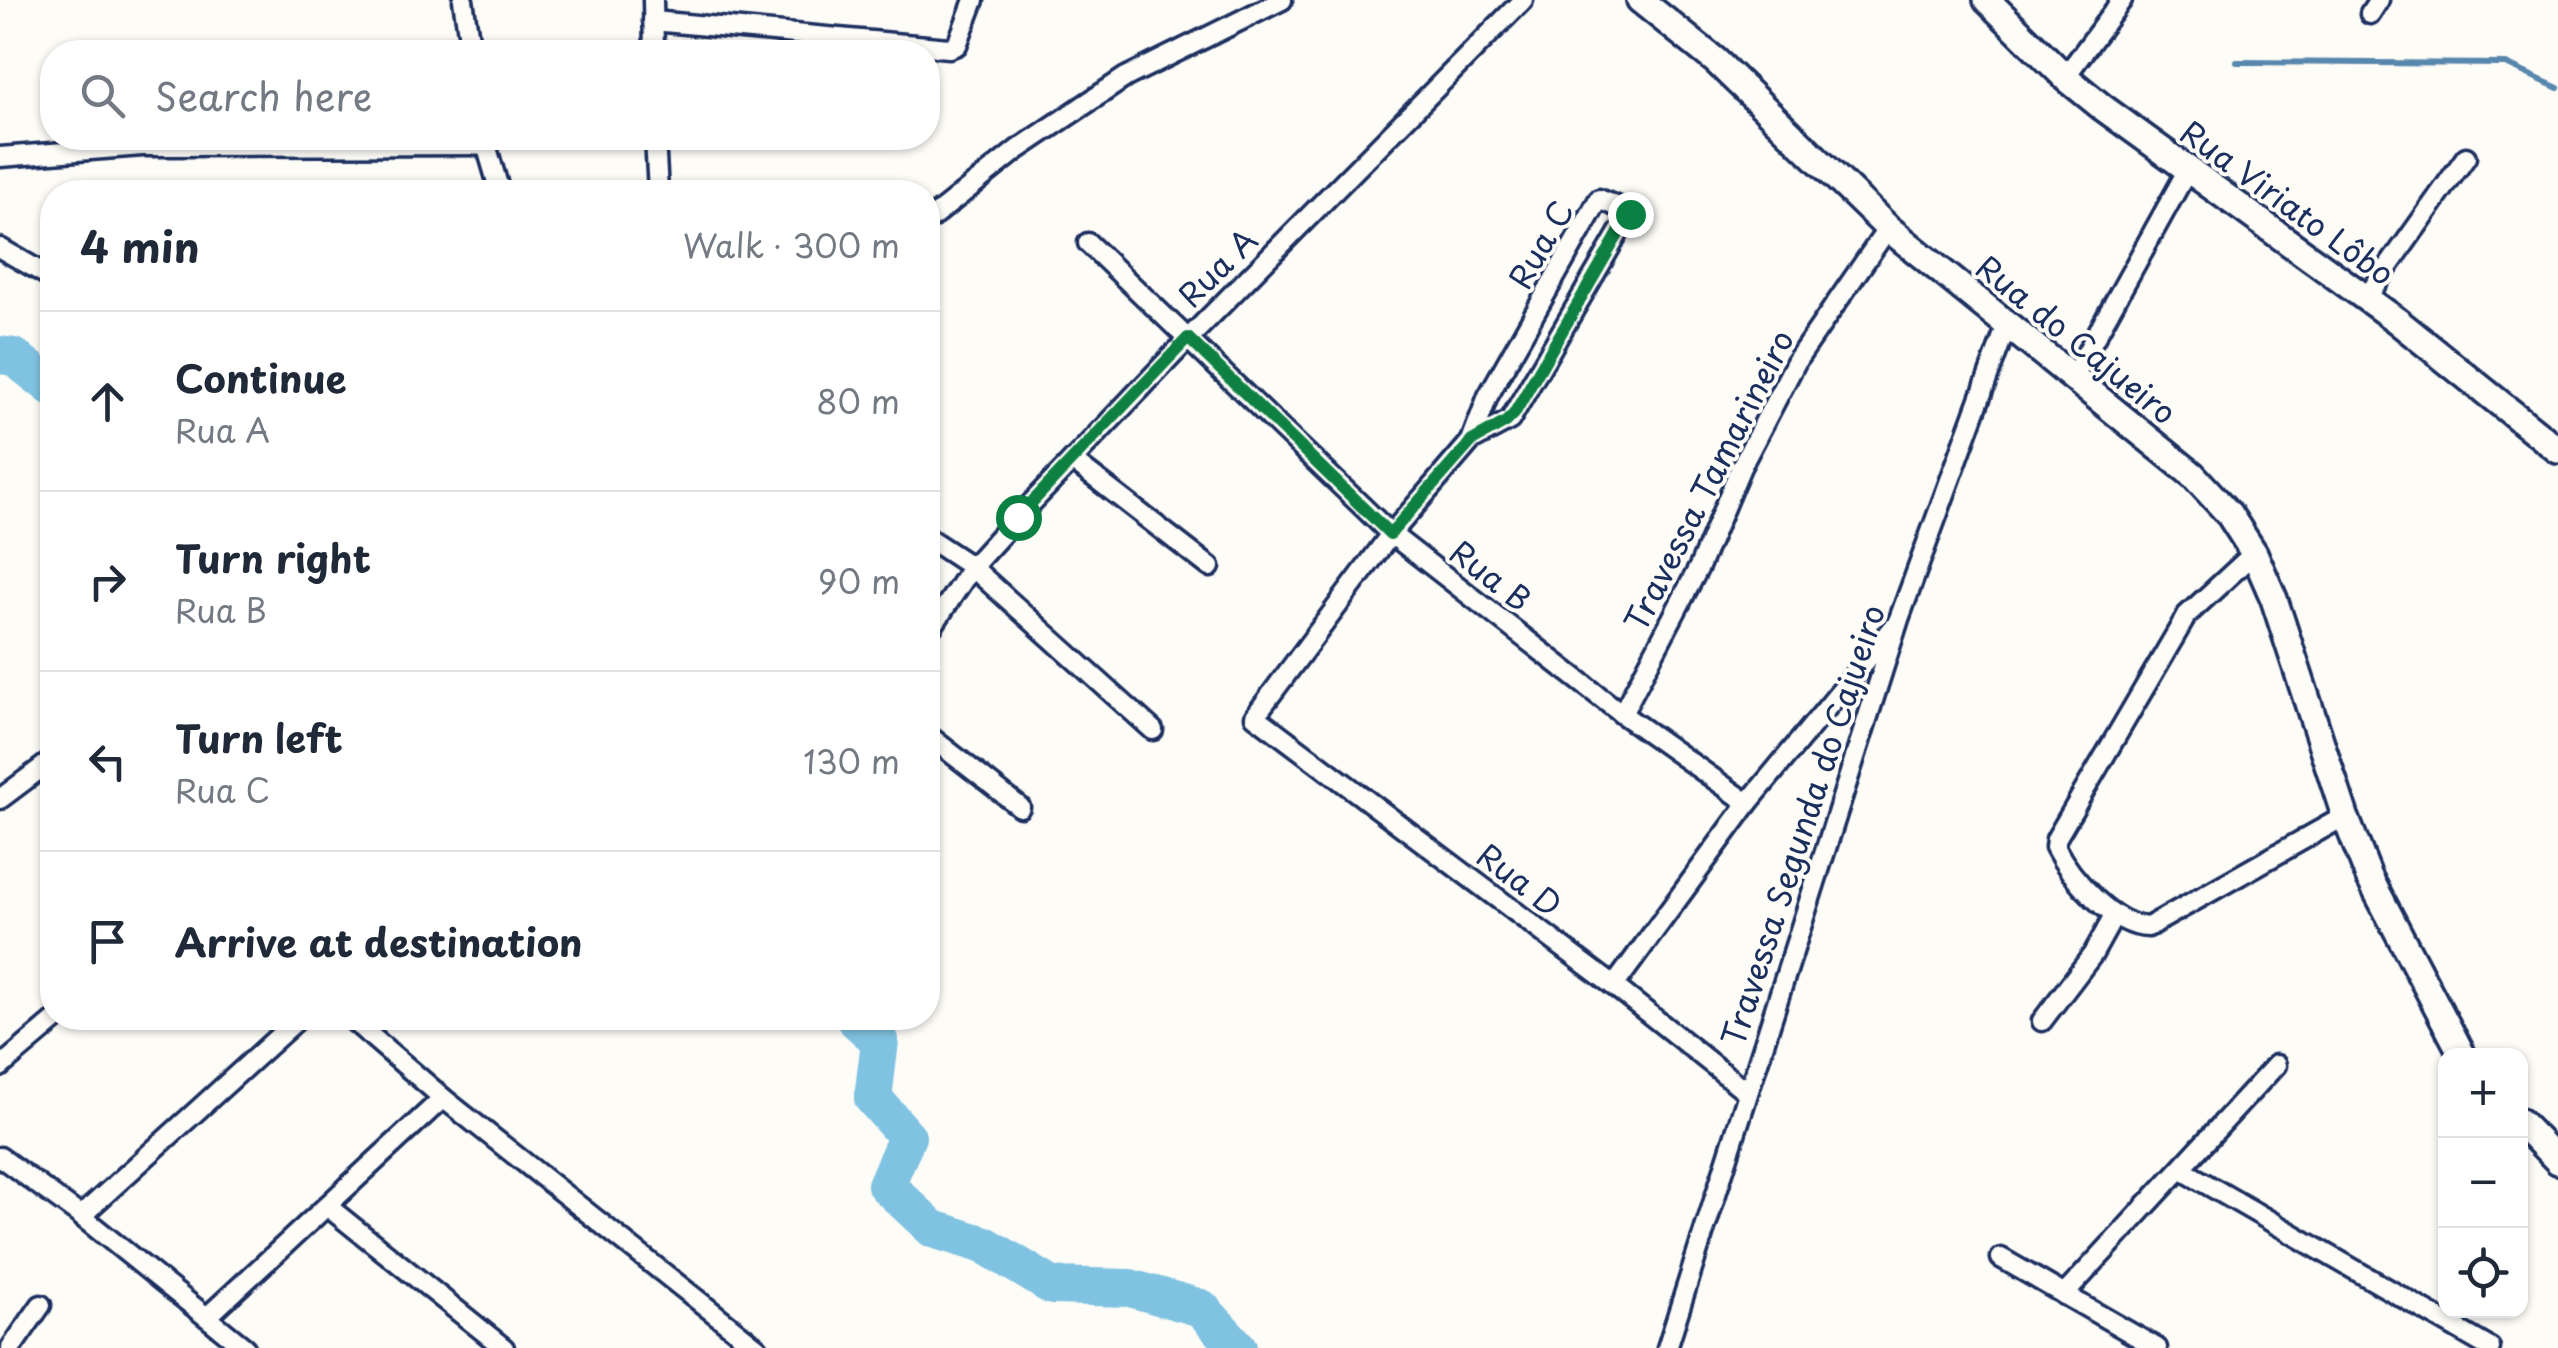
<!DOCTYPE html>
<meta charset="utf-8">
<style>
:root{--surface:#fff;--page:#f2f2f3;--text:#1f2937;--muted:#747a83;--line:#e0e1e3}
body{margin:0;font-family:"Playpen Sans",sans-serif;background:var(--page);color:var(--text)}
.controls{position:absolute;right:30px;bottom:30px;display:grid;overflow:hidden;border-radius:20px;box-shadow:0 2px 8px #0004}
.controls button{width:90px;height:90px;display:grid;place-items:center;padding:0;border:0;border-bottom:2px solid var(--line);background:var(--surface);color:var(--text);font:50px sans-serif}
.stop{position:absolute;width:30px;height:30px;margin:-22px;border:8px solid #0b8043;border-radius:50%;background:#fff}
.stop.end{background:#0b8043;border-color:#fff;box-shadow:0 2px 10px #0008}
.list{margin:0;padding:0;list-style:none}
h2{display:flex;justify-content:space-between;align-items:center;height:130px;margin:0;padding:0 40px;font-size:42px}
h2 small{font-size:32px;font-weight:400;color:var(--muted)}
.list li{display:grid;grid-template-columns:65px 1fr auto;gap:30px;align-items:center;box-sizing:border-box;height:180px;padding:0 40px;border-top:2px solid var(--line)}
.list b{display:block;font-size:38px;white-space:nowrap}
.list p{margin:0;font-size:32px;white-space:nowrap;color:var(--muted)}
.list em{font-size:32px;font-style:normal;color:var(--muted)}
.icon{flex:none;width:55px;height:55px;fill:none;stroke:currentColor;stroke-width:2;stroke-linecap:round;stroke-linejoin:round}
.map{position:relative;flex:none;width:2558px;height:1348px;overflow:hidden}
.search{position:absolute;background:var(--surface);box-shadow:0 2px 8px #0004;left:40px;top:40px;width:900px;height:110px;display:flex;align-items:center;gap:25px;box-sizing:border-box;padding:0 35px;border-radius:40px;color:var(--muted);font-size:38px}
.panel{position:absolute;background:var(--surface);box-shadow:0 2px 8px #0004;left:40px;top:180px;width:900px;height:850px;border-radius:40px}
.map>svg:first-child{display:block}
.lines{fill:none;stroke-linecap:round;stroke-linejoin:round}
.stream{stroke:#5887ad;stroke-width:6}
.river{stroke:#80c2e1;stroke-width:38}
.street-casing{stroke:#1b2f5e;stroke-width:25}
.secondary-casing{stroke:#1b2f5e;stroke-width:32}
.street{stroke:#fdfcf7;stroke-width:18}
.secondary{stroke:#fdfcf7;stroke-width:25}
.route{stroke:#0b8043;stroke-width:12}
.labels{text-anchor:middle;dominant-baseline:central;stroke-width:8;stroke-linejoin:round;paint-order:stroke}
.street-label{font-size:32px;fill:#1b2f5e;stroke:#fdfcf7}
</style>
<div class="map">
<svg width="2558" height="1348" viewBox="0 0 2558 1348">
<rect width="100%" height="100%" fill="#fdfcf7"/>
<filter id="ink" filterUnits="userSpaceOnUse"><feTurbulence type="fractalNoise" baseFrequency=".01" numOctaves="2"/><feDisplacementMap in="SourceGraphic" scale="20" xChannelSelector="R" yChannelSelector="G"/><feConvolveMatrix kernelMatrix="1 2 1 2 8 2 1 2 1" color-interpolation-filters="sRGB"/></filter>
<g filter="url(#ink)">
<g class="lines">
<polyline class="stream" points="2237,62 2506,64 2558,88"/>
<g class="river">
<polyline points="0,355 14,357 52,387"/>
<polyline points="854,1018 880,1041 873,1098 907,1137 886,1185 933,1229 985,1245 1052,1286 1130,1288 1201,1308 1238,1348"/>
</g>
<g class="street-casing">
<g id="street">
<polyline points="463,0 471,52"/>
<polyline points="653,0 654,52"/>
<polyline points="2370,14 2379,0"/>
<polyline points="653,21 949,48 957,45 974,0"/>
<polyline points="2065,77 2122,0"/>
<polyline points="484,138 500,192"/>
<polyline points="655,138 658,192"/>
<polyline points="0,157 142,146 486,145"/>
<polyline points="928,221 1017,150 1126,77 1282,0"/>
<polyline points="1088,243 1391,534 1622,714 1748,803"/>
<polyline points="0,248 52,278"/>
<polyline points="2366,298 2466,157"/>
<polyline points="2072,379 2187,171"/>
<polyline points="1471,441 1488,396 1599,199 1628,211 1629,215 1510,420 1471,441 1391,534 1255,716 1614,986 1747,1092"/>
<polyline points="1073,461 1210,567"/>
<polyline points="928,538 972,567 1153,730"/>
<path d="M2254,553L2187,615L2056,839L2055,847C2070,877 2113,926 2148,927L2345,816"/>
<polyline points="928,633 972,567 1001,535 1188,339 1523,0"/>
<polyline points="1622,714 1699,567 1741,467 1797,360 1888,228"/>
<polyline points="928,735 1020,807"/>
<polyline points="0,799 52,760"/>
<polyline points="1614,986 1748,803 1893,628"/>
<polyline points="350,1018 443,1098 758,1348"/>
<polyline points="2042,1021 2093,954 2114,916"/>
<polyline points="0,1067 58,1018"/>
<polyline points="0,1157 81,1216 245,1348"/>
<polyline points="2182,1170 2490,1348"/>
<polyline points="327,1206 504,1348"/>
<polyline points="81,1216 299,1018"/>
<polyline points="2001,1258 2157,1348"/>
<polyline points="2064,1295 2276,1065"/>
<polyline points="207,1317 443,1098"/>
<polyline points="11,1348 41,1305"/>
<polyline points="1667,1348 1899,619 2007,325"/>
</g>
</g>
<g class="secondary-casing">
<g id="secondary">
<polyline points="1640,0 1716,61 1888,228 2193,475 2229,514 2254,553 2274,599 2345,816 2369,877 2463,1056"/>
<polyline points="1987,0 2065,77 2102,107 2396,320 2558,450"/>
<polyline points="2520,1122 2558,1161"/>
</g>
</g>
<use href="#street" class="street"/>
<use href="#secondary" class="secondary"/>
</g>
</g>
<g class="lines" filter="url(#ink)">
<polyline class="route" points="1018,517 1188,338 1390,534 1472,441 1506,422 1514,414 1630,214"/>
</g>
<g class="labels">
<g class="street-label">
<text transform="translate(2288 202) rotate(36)">Rua Viriato Lôbo</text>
<text transform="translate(1540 244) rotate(-60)">Rua C</text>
<text transform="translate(1217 267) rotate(-45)">Rua A</text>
<text transform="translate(2077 339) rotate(39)">Rua do Cajueiro</text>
<text transform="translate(1708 480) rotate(-63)">Travessa Tamarineiro</text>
<text transform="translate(1491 575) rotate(38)">Rua B</text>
<text transform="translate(1802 825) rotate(-72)">Travessa Segunda do Cajueiro</text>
<text transform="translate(1520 879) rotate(37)">Rua D</text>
</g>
</g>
</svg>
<div class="controls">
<button>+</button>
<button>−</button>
<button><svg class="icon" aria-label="locate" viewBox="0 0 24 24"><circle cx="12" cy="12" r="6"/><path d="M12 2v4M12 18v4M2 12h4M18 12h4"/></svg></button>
</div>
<div class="stop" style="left:1018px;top:517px"></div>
<div class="stop end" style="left:1630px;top:214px"></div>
<div class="search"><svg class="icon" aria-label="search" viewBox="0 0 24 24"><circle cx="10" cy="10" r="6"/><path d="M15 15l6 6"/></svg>Search here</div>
<section class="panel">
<h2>4 min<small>Walk · 300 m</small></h2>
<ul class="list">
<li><svg class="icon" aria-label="ahead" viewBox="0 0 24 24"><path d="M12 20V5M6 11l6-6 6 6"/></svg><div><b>Continue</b><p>Rua A</p></div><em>80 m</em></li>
<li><svg class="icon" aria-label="right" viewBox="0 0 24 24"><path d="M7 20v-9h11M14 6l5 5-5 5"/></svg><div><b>Turn right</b><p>Rua B</p></div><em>90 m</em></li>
<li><svg class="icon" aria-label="left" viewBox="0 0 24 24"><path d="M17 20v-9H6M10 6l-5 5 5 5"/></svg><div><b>Turn left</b><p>Rua C</p></div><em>130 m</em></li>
<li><svg class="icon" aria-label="arrive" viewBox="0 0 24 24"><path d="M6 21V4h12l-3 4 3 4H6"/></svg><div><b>Arrive at destination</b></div></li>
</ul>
</section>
</div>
